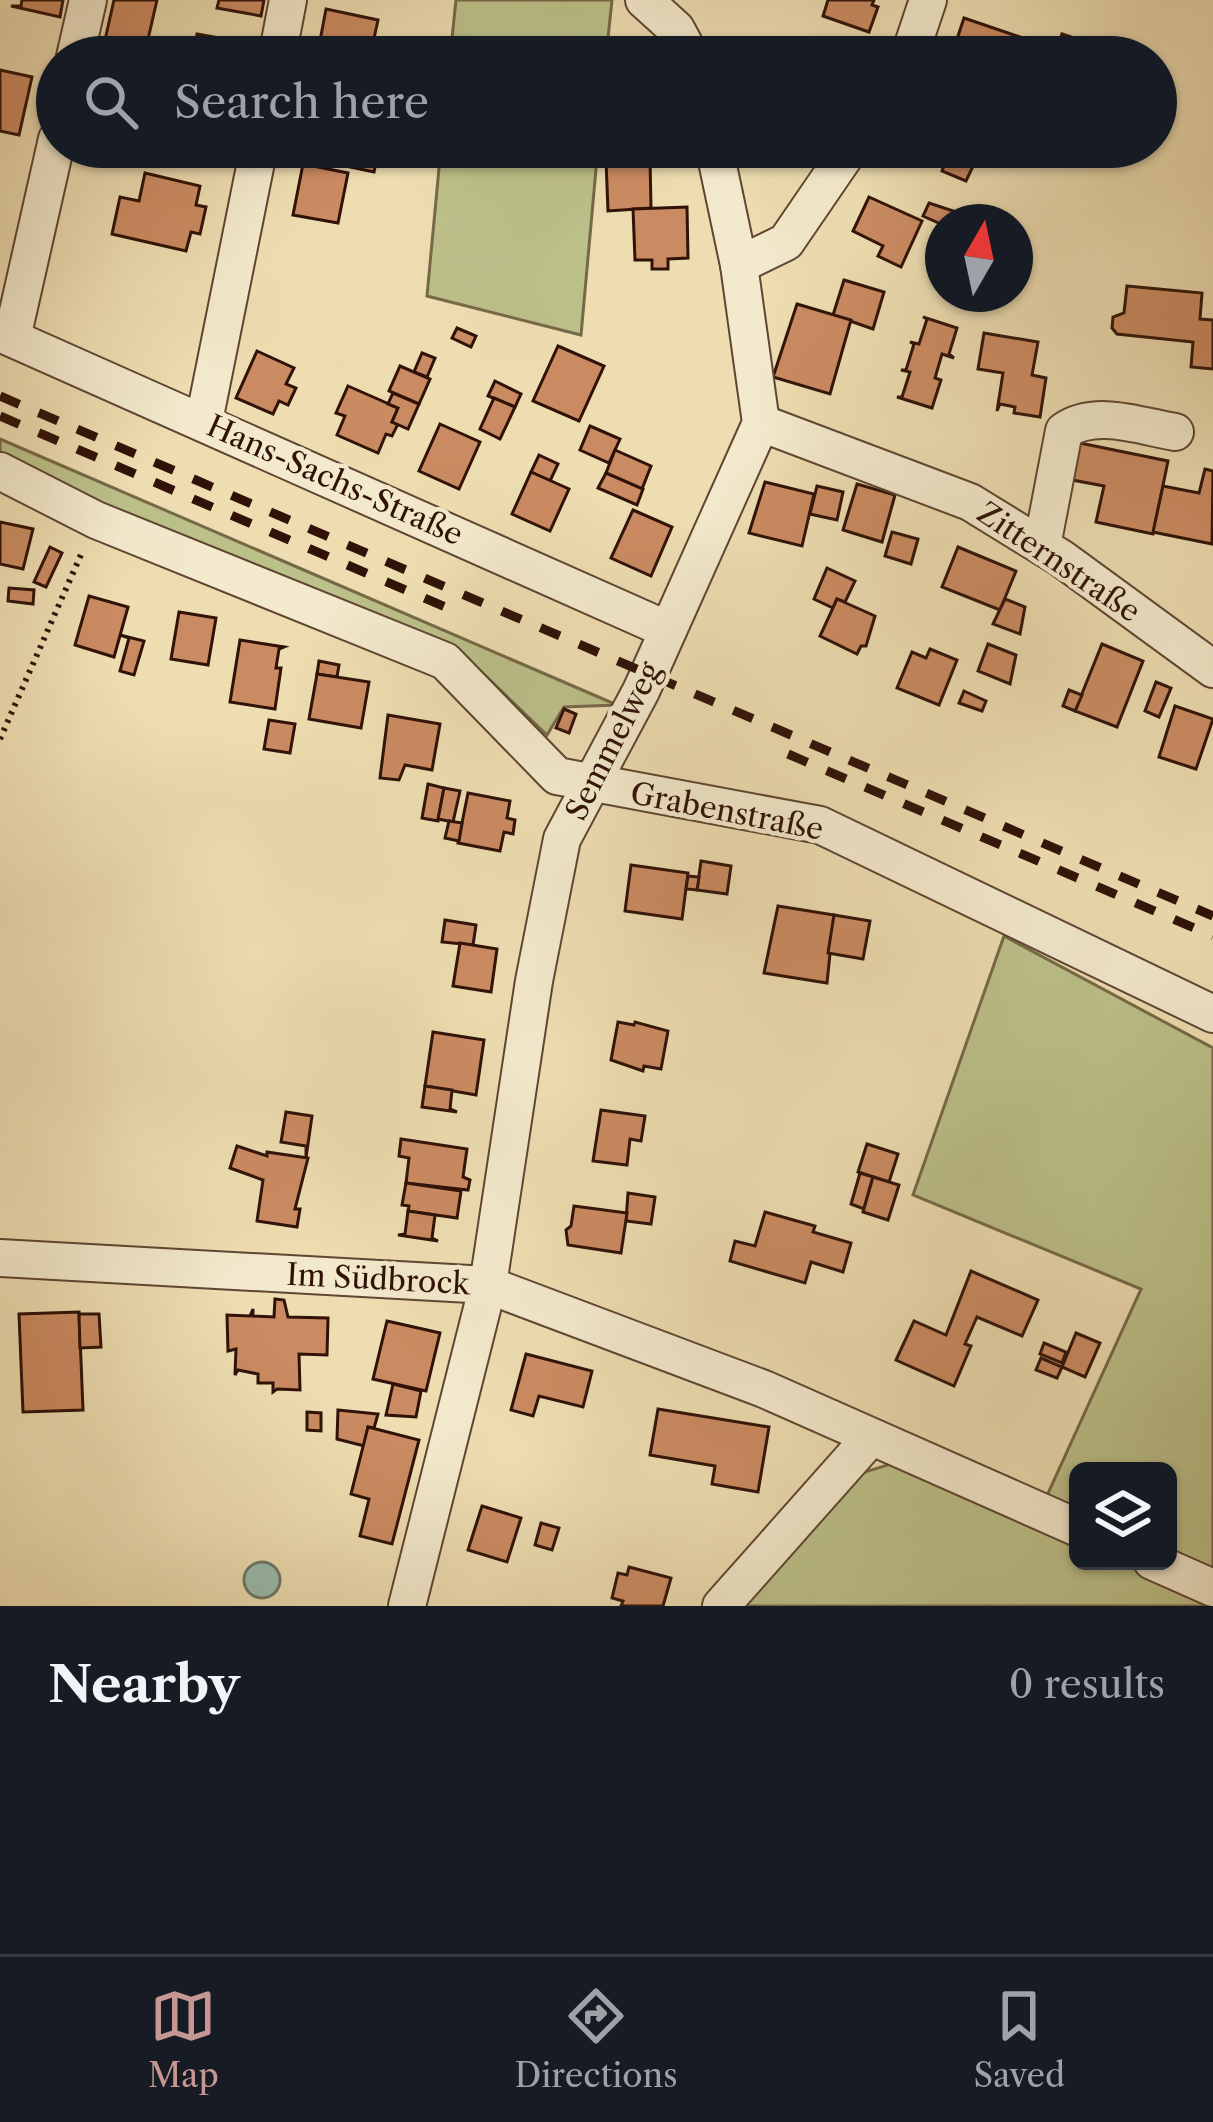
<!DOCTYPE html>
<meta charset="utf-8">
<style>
:root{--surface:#171b24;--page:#20242c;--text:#f1f3f6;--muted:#9ea1a6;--line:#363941;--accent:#c59692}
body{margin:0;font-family:"Libre Caslon Text",serif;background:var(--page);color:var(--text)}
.controls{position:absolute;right:36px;bottom:36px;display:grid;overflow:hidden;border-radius:18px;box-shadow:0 3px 9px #0004}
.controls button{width:108px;height:108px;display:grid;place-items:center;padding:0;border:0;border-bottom:3px solid var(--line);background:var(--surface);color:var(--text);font:60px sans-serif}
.compass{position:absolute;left:925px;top:204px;width:108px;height:108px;border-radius:50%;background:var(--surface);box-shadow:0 3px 9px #0004;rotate:9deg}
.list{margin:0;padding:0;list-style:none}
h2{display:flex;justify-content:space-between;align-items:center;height:156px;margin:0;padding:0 48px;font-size:51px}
h2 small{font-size:39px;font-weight:400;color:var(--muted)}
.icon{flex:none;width:66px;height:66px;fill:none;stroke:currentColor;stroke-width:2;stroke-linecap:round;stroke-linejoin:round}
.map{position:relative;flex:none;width:1213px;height:1606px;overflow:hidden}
.search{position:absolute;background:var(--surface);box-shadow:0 3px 9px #0004;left:36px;right:36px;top:36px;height:132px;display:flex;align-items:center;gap:30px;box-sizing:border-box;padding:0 42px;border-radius:66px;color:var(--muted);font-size:45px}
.sheet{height:348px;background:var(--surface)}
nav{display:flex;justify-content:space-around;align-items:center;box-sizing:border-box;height:168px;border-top:3px solid var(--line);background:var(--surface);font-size:33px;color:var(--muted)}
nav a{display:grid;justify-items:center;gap:6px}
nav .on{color:var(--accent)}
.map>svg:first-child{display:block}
.green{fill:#bcc089;stroke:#766948;stroke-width:3}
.water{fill:#99bcad;stroke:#6f786b;stroke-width:3}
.building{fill:#cb8b62;stroke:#301208;stroke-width:3}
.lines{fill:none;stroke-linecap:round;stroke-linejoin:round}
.minor-casing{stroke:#5f4532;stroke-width:40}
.path{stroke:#301208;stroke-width:6;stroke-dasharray:3 6;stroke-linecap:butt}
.minor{stroke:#f3e9cc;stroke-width:36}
.rail{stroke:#301208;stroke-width:9;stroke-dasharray:21 21;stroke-linecap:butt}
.labels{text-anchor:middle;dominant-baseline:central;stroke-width:9;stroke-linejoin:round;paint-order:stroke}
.street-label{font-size:30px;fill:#301208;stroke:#f3e9cc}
</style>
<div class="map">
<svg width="1213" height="1606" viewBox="0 0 1213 1606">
<rect width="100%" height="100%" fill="#edddb1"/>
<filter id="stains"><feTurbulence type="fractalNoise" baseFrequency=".00167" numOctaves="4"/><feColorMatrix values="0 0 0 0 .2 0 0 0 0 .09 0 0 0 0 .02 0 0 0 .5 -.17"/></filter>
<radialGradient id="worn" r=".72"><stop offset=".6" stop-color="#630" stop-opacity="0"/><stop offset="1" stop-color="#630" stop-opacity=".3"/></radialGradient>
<g class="green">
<polygon points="456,0 612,0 606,57 450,57"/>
<polygon points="441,147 598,147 581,335 427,296"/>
<polygon points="0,439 617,705 564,707 547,735 470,661 0,467"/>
<polygon points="1004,936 1213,1048 1213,1573 1168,1554 1168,1471 1078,1471 1078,1514 1045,1500 1141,1289 913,1195"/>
<polygon points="897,1462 1078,1541 1078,1561 1123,1561 1213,1601 1213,1606 740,1606 855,1475"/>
</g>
<circle class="water" cx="262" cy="1580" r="18"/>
<g class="building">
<polygon points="22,0 63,0 60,17 11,6 21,6"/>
<polygon points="114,0 157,0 146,48 105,40"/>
<polygon points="219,0 264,0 261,16 217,8"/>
<polygon points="828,0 874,0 872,5 878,7 869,32 823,16"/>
<polygon points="326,9 378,20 370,57 317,57"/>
<polygon points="964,18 1023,38 1017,57 951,57"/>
<polygon points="197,34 241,42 239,57 193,57"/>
<polygon points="1062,34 1092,44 1087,57 1054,57"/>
<polygon points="756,51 791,52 791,57 756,57"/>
<polygon points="0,70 32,77 19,135 0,131"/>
<polygon points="125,147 153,147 151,160 124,155"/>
<polygon points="344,147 379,147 374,172 341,165"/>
<polygon points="607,147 635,147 635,160 608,161"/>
<polygon points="672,147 672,158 635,160 635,149"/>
<polygon points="917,147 1007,147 1020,151 1018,157 1002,152 1000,158 980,151 966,181 942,171 946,160"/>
<polygon points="650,159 651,208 608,211 606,160"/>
<polygon points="303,164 348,173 338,223 293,215"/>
<polygon points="145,173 200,186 196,205 206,207 200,234 191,232 186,251 112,234 120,197 139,201"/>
<polygon points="869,197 922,221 901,267 878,256 883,246 853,231"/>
<polygon points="929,203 965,215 962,222 943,222 943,225 923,216"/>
<polygon points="687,207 688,258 668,259 668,269 652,269 652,260 635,260 633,209"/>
<polygon points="844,280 884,292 873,329 833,315"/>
<polygon points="1127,286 1202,293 1200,319 1213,320 1213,369 1191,367 1193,342 1117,334 1112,328 1113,317 1124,313"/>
<polygon points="797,304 851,320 830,394 773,377"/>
<polygon points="923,317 957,328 949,354 954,358 942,354 935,378 941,380 932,408 897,397 902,397 910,372 901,370 906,370 914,344 910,342 919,344 927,319"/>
<polygon points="457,328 476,336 471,347 452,338"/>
<polygon points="984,333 1038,342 1032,375 1046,378 1040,417 1014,413 1015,407 1000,404 997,411 1003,373 978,369"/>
<polygon points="558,346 604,366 579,421 533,401"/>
<polygon points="257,351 294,368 286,384 296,388 288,405 279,401 273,414 236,398"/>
<polygon points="422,353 435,358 427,377 414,372"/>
<polygon points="400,366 430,379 419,404 389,391"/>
<polygon points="495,381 521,394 515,407 488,396"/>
<polygon points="348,386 398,408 392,422 398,424 392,436 386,434 378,453 337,435 345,416 336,413"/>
<polygon points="393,393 419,404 408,429 392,422 398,408 388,404"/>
<polygon points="494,398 515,407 500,439 480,429"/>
<polygon points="440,424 480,442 459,489 419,471"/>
<polygon points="590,426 620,439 609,463 580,450"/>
<polygon points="1075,442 1168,461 1153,534 1096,522 1104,486 1067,479"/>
<polygon points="615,450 651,466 642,489 606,473"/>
<polygon points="539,455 558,464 550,481 531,472"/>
<polygon points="1205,469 1213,471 1212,544 1153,532 1163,486 1199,493"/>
<polygon points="531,472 569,489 550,531 512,514"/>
<polygon points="606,473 643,489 637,505 598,488"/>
<polygon points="765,482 814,494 802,546 749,533"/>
<polygon points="857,484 895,495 882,542 843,530"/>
<polygon points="817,486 843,492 837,520 810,514"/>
<polygon points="633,510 672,527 651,576 611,558"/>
<polygon points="0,522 33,529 23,569 0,564"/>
<polygon points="892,532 918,539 911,564 885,556"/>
<polygon points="50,547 62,553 46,587 34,582"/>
<polygon points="958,547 1016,571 1000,610 942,587"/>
<polygon points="827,568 855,581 845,602 837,599 833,608 814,599"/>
<polygon points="9,588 34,590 33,604 8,601"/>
<polygon points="89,596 128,607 114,657 75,645"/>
<polygon points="837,599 875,616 866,646 861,646 857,654 820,636"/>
<polygon points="1005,599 1025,607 1020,634 993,624"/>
<polygon points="179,612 216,618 208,665 171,659"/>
<polygon points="120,635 144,641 134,675 120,671 129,638"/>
<polygon points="240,640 284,647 279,649 276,668 281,668 275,709 230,702"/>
<polygon points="988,644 1016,655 1010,684 978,671"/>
<polygon points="1102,644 1143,661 1117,727 1075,711"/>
<polygon points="930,649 957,660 939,705 897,688 912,652 926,658"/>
<polygon points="319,661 339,665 337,677 317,674"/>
<polygon points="317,674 369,682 361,728 309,719"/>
<polygon points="1156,682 1171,688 1159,717 1145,711"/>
<polygon points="1069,690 1082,695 1075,711 1063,706"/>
<polygon points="964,691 986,701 982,711 959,703"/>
<polygon points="1175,706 1213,719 1196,769 1159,757"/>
<polygon points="564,709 576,714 569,733 556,728"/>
<polygon points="388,715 440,724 432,770 405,765 399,780 380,778"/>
<polygon points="269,720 295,724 290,753 264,749"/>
<polygon points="428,784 444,788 438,821 422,818"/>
<polygon points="444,788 460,791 453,822 438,819"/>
<polygon points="468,793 510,801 507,818 515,820 513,834 504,832 500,851 458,843"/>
<polygon points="449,821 462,823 459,841 445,838"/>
<polygon points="701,861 731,866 727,894 697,890"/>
<polygon points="631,865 688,873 682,919 625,911"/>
<polygon points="688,876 699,877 697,890 686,889"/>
<polygon points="778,906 834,915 827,983 764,973"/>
<polygon points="834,915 870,921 863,959 828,953"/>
<polygon points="445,920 476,925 473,945 442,942"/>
<polygon points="460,943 497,949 491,992 453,986"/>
<polygon points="618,1022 634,1025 635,1022 668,1031 661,1069 644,1066 643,1071 611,1060"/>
<polygon points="433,1032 484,1040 476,1095 425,1086"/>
<polygon points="425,1086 452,1090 450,1109 457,1112 422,1107"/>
<polygon points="601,1110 645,1116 641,1141 630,1139 627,1165 593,1161"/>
<polygon points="286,1112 312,1116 306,1158 306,1146 281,1142"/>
<polygon points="401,1139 467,1149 463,1177 470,1180 468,1190 406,1183 409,1158 399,1156"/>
<polygon points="867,1144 898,1154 889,1182 858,1172"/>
<polygon points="237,1146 267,1156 267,1152 308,1158 295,1209 300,1209 297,1227 257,1221 263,1180 230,1168"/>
<polygon points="860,1173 873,1177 864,1209 851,1204"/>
<polygon points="873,1177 899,1185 888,1220 863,1212"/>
<polygon points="406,1183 461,1191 457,1218 408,1211 409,1206 402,1205"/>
<polygon points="628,1193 655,1197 651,1224 626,1221"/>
<polygon points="574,1206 627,1213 621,1253 568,1245 566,1230 571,1226"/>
<polygon points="408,1211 435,1215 432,1238 438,1241 398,1235 405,1234"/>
<polygon points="765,1212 815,1226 813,1232 851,1243 843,1272 811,1262 805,1283 730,1261 735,1241 755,1246"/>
<polygon points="971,1271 1038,1300 1022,1336 977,1317 965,1344 971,1346 954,1386 896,1360 914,1321 946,1335"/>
<polygon points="275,1299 284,1300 288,1317 328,1318 327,1355 299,1354 300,1390 277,1389 273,1392 273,1383 258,1383 258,1374 238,1370 235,1375 236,1349 228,1351 227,1315 250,1316 253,1309 253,1316 274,1317"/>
<polygon points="79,1312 83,1410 23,1412 19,1314"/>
<polygon points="79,1314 99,1314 101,1347 80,1348"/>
<polygon points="387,1321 440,1333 426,1391 373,1379"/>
<polygon points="1076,1333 1100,1343 1085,1377 1062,1367"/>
<polygon points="1044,1343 1066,1352 1062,1363 1040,1354"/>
<polygon points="526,1354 592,1371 583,1407 539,1396 533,1416 511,1410"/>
<polygon points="1041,1358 1062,1367 1057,1378 1036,1370"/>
<polygon points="393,1384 421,1391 416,1417 386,1415"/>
<polygon points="658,1409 769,1427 758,1492 712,1484 715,1466 650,1455"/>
<polygon points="338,1410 378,1414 374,1428 368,1427 364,1446 337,1439"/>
<polygon points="307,1412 321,1413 321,1431 307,1430"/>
<polygon points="368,1427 419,1440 392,1544 360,1536 369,1499 351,1494"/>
<polygon points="482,1506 521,1518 507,1562 468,1550"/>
<polygon points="541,1523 559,1528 552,1550 535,1545"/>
<polygon points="629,1567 671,1578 663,1606 621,1606 623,1601 612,1598 618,1573 627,1575"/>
</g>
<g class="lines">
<g class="minor-casing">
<g id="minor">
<polyline points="644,0 676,29 691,57"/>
<polyline points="75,57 88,0"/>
<polyline points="277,57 288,0"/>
<polyline points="909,57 928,0"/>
<polyline points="739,265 786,242 851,147"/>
<polyline points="0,333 668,630"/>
<polyline points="12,338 57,139"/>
<polyline points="204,421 259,147"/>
<polyline points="761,423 970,502 1061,558 1213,669"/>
<polyline points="0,471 96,520 445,661 557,776 820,825 1213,1014"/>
<path d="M1042,546L1064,431C1095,409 1140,426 1175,432"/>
<polyline points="0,1258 488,1285 764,1389 1078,1528"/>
<polyline points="1152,1561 1213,1588"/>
<polyline points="407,1606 488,1285 534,981 562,839 641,691 761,423 739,265 714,147"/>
<polyline points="721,1606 871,1437"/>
</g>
</g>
<polyline class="path" points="0,739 83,550"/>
<use href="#minor" class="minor"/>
<g class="rail">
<polyline points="0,396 1213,916"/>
<polyline points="0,416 457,612"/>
<polyline points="788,754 1213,936"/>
</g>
</g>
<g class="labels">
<g class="street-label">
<text transform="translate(335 480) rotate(24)">Hans-Sachs-Straße</text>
<text transform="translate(1059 562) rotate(34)">Zitternstraße</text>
<text transform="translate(613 741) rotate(-63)">Semmelweg</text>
<text transform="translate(727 811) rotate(11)">Grabenstraße</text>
<text transform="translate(378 1279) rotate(3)">Im Südbrock</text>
</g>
</g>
<rect width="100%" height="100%" filter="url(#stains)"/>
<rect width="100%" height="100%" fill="url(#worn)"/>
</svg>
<div class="controls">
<button><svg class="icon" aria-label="layers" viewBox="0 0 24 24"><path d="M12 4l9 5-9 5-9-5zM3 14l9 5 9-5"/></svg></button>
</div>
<svg class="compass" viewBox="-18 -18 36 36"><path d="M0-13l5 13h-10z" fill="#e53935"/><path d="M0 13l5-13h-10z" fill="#9ea1a6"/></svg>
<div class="search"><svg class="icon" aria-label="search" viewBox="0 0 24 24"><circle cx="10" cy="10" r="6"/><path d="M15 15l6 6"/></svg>Search here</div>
</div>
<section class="sheet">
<h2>Nearby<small>0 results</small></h2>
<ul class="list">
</ul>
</section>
<nav>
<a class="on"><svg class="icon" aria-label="map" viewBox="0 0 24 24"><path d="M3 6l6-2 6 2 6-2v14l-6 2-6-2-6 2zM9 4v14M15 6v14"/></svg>Map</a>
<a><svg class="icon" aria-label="directions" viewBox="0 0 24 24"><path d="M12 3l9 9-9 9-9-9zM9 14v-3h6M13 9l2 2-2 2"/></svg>Directions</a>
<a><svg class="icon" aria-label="saved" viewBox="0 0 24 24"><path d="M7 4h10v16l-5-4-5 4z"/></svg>Saved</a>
</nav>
